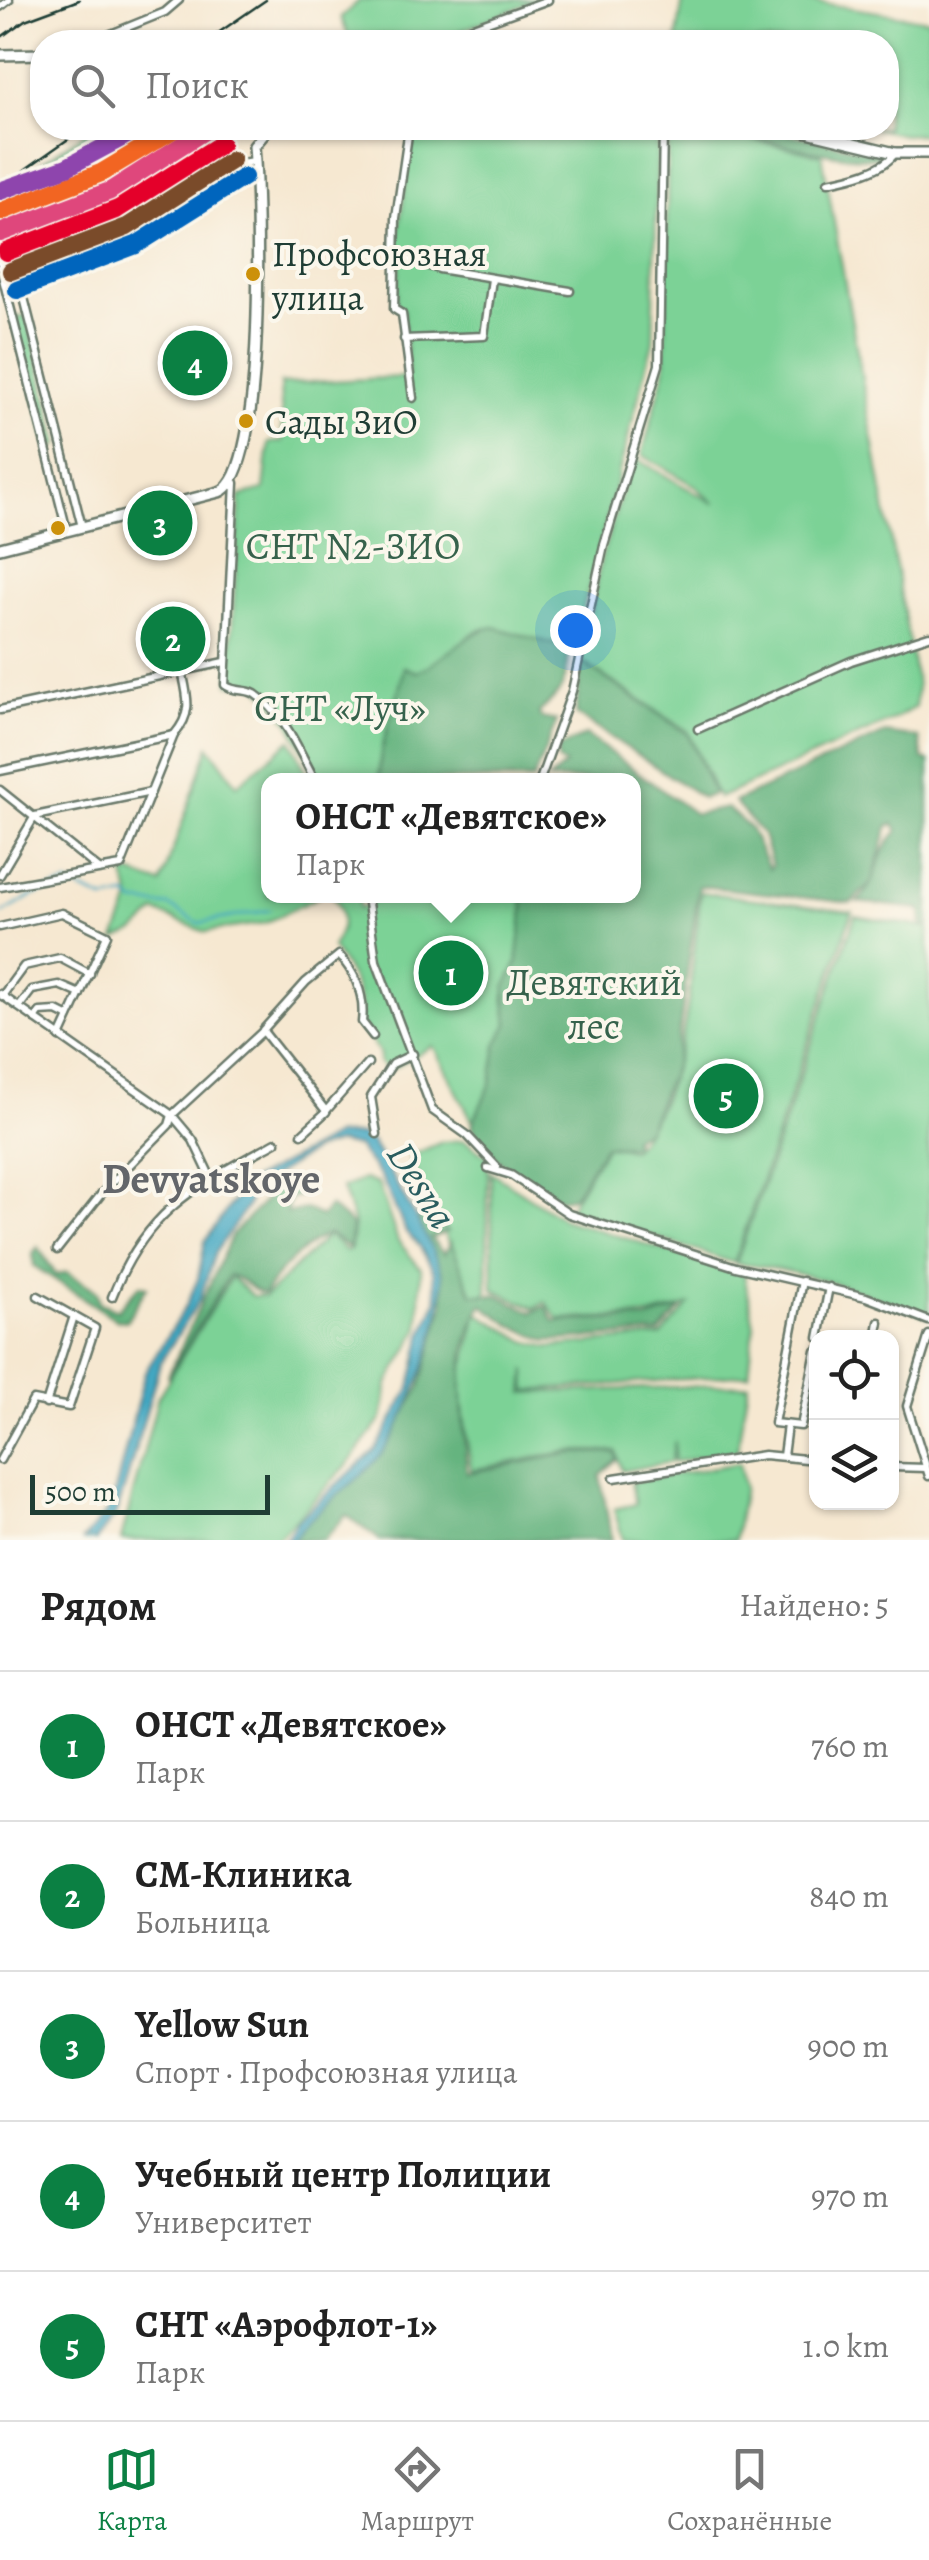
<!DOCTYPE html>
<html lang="ru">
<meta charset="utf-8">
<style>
:root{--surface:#fff;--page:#f6f6f6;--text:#222;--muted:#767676;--line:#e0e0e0;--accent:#0b8043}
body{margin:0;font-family:Alegreya,serif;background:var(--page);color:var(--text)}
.controls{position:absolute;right:30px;bottom:30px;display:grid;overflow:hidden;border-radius:20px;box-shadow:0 2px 8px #0004}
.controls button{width:90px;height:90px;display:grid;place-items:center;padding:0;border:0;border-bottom:2px solid var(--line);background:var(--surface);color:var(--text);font:50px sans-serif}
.scale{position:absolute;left:30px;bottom:25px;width:240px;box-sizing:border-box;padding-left:10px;border:5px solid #1f3d34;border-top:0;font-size:28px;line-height:35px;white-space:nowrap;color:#1f3d34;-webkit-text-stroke:8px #fbf7ec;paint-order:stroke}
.you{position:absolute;left:575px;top:630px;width:35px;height:35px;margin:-25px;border:8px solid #fff;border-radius:50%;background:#1a73e8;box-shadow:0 0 0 15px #1a73e833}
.badge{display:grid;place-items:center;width:65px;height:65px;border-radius:50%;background:var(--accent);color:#fff;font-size:32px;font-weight:700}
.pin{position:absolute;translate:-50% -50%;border:5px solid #fff;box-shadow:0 2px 10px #0006}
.popup{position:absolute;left:261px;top:773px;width:380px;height:130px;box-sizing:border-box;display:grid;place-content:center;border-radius:20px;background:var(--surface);filter:drop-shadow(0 2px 8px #0005);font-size:32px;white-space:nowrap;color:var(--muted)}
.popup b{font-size:38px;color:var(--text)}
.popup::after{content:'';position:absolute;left:50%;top:100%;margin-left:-20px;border:20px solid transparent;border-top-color:var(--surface)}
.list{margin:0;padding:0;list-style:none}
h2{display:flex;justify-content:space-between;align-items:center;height:130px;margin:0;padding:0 40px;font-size:42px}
h2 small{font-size:32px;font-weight:400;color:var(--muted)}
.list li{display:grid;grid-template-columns:65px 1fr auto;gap:30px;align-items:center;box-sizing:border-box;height:150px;padding:0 40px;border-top:2px solid var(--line)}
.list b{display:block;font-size:38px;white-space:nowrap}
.list p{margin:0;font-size:32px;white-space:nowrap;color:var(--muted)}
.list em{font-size:32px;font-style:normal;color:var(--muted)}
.icon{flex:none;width:55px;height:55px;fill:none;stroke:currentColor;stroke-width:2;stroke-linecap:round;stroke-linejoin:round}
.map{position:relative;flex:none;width:929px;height:1540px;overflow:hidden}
.search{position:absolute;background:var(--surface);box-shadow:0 2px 8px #0004;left:30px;right:30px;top:30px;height:110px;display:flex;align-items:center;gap:25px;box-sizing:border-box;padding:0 35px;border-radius:40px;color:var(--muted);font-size:38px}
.sheet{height:880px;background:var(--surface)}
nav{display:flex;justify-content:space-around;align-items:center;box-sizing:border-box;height:140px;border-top:2px solid var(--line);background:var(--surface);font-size:28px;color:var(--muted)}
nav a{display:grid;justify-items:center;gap:5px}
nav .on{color:var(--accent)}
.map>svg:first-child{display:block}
.green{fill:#7cd296;stroke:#4e8865;stroke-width:2.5}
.forest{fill:#65b47f;stroke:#42785a;stroke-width:2.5}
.water{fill:#42a7c2;stroke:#30727b;stroke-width:2.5}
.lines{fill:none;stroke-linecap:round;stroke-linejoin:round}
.stream{stroke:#42a7c2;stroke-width:2.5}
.minor-casing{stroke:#6a796b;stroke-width:11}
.major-casing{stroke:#6a796b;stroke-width:14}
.minor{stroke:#fff;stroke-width:6}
.major{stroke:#fff;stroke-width:9}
.rail{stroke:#1f3d34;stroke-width:2.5}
.rail-1-casing{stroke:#fbf7ec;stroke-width:25}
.rail-2-casing{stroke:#fbf7ec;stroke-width:25}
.rail-3-casing{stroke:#fbf7ec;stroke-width:25}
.rail-4-casing{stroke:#fbf7ec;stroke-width:25}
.rail-5-casing{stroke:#fbf7ec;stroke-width:25}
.rail-6-casing{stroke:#fbf7ec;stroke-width:25}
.rail-1{stroke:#df477c;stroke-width:18}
.rail-2{stroke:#e4002b;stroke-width:18}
.rail-3{stroke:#f26522;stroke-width:18}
.rail-4{stroke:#7a4b2a;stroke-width:18}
.rail-5{stroke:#8e44ad;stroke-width:18}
.rail-6{stroke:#0065bd;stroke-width:18}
.bus-dot{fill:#cc910a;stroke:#fbf7ec;stroke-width:4}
.labels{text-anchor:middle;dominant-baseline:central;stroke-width:8;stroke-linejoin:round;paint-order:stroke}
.bus-label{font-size:36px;fill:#1f3d34;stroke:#fbf7ec;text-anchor:start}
.park-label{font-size:38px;fill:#36624c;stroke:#fbf7ec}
.water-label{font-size:40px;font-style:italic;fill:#2a5d5f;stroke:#fbf7ec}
.quarter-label{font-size:42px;font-weight:bold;fill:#63666a;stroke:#fbf7ec}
</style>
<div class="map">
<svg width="929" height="1540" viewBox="0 0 929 1540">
<rect width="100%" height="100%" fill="#fbf7ec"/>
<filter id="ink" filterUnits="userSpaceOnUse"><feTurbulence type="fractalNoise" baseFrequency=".01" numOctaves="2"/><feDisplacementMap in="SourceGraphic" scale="20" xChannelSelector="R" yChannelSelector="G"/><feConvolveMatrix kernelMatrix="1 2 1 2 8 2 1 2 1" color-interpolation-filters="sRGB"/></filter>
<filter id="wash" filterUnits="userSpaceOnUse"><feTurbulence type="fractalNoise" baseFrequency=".0048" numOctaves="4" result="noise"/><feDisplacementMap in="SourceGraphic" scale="40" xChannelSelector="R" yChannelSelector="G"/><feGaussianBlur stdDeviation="2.25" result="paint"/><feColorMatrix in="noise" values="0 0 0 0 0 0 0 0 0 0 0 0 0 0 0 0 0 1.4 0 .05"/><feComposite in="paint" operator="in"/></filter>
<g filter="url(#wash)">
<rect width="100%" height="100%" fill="#f6e8d1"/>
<g class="green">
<polygon points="360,0 536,0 448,36 348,35 341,17"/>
<polygon points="683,0 802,0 929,20 929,134 903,135 872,128 886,128 886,42 676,42"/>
<path d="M414,128H658L653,342L572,652C548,650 496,617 475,632C455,646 440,662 416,672L404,667C398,705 378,742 379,780H319L289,722L257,685L229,684L240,496L264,490L269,443L283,441L280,384L402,377L408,373L403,309L396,306L400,260L396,248Z"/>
<polygon points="668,128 699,128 822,155 917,686 915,707 891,721 718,798 688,731 581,661 601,559 633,457 715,504 694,485 642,455 665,370"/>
<polygon points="27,315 59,445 49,448 15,318"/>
<polygon points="291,740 310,780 268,780 268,896 320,896 265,923 205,932 156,912 135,932 115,940 131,899 124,871 161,884 209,746 237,785"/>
<path d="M701,892L852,912L734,1263L568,1209L606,1146L632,1149C691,1082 689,976 701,892Z"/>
<path d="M333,896H359V908L371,905L369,896H521L524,906L517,964L504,997L508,1024L497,1045L491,1083L473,1122L433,1046L388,1071L379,1061L380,1054L359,1021C364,992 347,970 332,947C344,928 346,915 333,896Z"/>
<path d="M855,916L929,928V1317C868,1293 802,1269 736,1264Z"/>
<path d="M464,1140L488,1157L487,1294H472C452,1246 427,1204 410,1156L442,1142Z"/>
<polygon points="491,1172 563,1219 744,1274 754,1325 749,1374 527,1391 526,1369 524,1393 748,1384 737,1451 674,1462 675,1441 671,1462 622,1471 616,1451 570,1451 471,1470 460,1384 477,1313 526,1341 548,1347 661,1336 689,1305 649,1316 558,1319 546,1302 534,1308 493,1289"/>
<polygon points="364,1179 378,1184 398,1241 421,1269 419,1329 388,1384 382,1419 349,1463 276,1540 121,1540 158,1397 231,1277 252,1296 265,1297 328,1235 346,1251 351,1249 354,1224 342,1188"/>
<polygon points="739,1463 744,1486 735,1540 623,1540 614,1509 636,1504 631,1482"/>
</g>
<g class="forest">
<path d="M91,128H122L110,147C83,148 45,176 33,199H44L128,160L143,143L175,128H200L160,156L84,198L35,208L0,224V209L40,163Z"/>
<polygon points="217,128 225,136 153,187 157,193 165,188 168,193 83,236 72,222 50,232 0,239 117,193"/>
<path d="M713,128H764L886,155C865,168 744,135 713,128Z"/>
<path d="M494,627L557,645L569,654C567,682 561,696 539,712L541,718L557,721L533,780H379C378,742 398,705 404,667L416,672C444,661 465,632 494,627Z"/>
<polygon points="581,662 688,734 714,794 703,798 576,714"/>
<path d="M885,733L919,738L923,759L929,761V925L922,927L921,909L857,902C879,882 877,851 898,831L894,824L889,825L872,881L851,903L699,886L675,1064L647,1130L633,1137L634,1146L605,1145L573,1197L560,1199C530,1181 485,1160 472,1125L491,1083L497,1045L508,1024L505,987L517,964L524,906L521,896H634V780H548L565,765L558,761V748L586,735L695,814L727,808L750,828L769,869L772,866L763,835L734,802Z"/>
<path d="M296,1185L303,1194L290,1198L286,1213L306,1209L321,1217L329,1206L352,1225L349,1248L329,1234C308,1241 274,1274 265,1294C249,1292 244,1277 229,1275L167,1378L232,1235L278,1187Z"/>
<path d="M419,1208L430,1217L431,1210L447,1232L431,1238L444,1254L451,1242L472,1294L498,1295L532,1312L546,1306L554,1321L649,1319L682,1308L659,1333L547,1341L511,1325L482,1305C451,1356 464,1418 467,1473L572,1453L616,1452L617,1459L600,1475L612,1540H380L346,1515L324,1540H293L311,1516L379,1456L420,1388L444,1305L442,1272L419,1227Z"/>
<polygon points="38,1247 56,1275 67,1272 97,1291 100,1303 117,1310 140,1285 147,1287 126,1321 117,1320 34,1266 33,1253"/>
</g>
<path class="water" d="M337,1135H361L371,1142C385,1163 440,1256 442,1276C447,1320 408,1422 379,1457C353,1487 316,1507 293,1540H285L298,1520L376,1449L411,1387L423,1333L437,1300L433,1270L419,1245L406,1232L382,1179L357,1147L338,1143L315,1150L250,1191L248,1205L215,1253L200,1299L160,1363L124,1490L115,1516L96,1540H83L107,1512L114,1495L145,1372L186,1306L198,1279L205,1241L245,1184Z"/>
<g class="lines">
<g class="stream">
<polyline points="81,42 140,19"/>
<polyline points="3,913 34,895 68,884 105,900 127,896 135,903 169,906 199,923 270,910"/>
</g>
</g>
</g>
<g filter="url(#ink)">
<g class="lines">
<g class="minor-casing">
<g id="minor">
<polyline points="0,7 9,0"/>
<polyline points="91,42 165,12 179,0"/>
<polyline points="455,42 462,31 548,0"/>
<polyline points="409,128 396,218 394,309 402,314 413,398"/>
<path d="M828,182C849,178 883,171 895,153"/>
<polyline points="0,245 65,230 75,243 173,197 219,166 255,161"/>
<polyline points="396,256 439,269 570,291"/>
<polyline points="0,262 14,258 82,527"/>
<polyline points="0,267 67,531"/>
<polyline points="404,339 484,336 492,279"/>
<path d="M235,483L225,685C235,693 245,688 255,694C285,714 299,751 315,780"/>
<polyline points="0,710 225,662"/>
<polyline points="698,729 851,661 929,636"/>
<polyline points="0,771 174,735"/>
<polyline points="540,780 572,691 604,545 659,365 663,128"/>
<polyline points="0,790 99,869"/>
<polyline points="0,875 35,816 151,792"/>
<path d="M0,887L121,866L174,735C193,713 188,698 182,671"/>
<polyline points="367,896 376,961 432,1110 467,1135 497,1167"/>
<polyline points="0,927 62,913 107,935 60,1037"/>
<polyline points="0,994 172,1115 193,1140 211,1178"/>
<polyline points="2,996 24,966 60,958 90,974"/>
<polyline points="19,1007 32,990 59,985 80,994"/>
<polyline points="35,1019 40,1012 57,1011 69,1017"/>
<path d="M263,1030L306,982L339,955C357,975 365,997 362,1022L373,1036"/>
<polyline points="302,1134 326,1112"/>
<polyline points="377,1134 371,1097 392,1064 413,1054"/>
<polyline points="488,1168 511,1175 569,1214 736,1267 866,1297 929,1321"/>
<polyline points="57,1250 102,1193 169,1125 172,1115 263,1031 326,1111 368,1063"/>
<polyline points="802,1281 774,1423 801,1426 816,1351"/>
<path d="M112,1297C147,1208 196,1186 276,1142"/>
<polyline points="929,1335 907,1406 929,1476"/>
<polyline points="819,1338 829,1287"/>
<polyline points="876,1338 879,1322"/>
<polyline points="46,1404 74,1316"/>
<polyline points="783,1456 787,1425"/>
<polyline points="0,1460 33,1400 69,1407 95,1328 38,1296"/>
<polyline points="892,1467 926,1468"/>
<polyline points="614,1478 764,1455 816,1460"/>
</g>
</g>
<g class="major-casing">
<g id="major">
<polyline points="90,42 91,42"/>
<polyline points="0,55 42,54"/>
<polyline points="791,128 895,153 929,153"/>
<path d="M0,548L219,492C268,476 258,198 254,146L269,128"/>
</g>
</g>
<use href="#minor" class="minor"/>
<use href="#major" class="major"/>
<g class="rail">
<polyline points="0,38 25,20 79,0"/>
<polyline points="205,42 266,0"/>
<polyline points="0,187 84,128"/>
</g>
<g class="rail-1-casing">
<polyline id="rail-1" points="0,233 110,191 209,128"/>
</g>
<g class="rail-2-casing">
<polyline id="rail-2" points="6,252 118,209 221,144"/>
</g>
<g class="rail-3-casing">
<polyline id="rail-3" points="0,212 101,173 176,128"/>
</g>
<g class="rail-4-casing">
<polyline id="rail-4" points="11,271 127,227 232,160"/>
</g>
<g class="rail-5-casing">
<polyline id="rail-5" points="0,191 67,167 140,128"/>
</g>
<g class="rail-6-casing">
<polyline id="rail-6" points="17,290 136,245 244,177"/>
</g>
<use href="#rail-1" class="rail-1"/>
<use href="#rail-2" class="rail-2"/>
<use href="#rail-3" class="rail-3"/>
<use href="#rail-4" class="rail-4"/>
<use href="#rail-5" class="rail-5"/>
<use href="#rail-6" class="rail-6"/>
</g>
</g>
<g class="bus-dot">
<circle cx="253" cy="274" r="9"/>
<circle cx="246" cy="421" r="9"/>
<circle cx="58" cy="528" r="9"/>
</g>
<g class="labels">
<g class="bus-label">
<text x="272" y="253">Профсоюзная<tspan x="272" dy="44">улица</tspan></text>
<text x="265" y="421">Сады ЗиО</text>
</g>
<g class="park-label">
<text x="353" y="546">СНТ N2-ЗИО</text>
<text x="340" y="708">СНТ «Луч»</text>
<text x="594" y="982">Девятский<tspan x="594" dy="44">лес</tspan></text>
</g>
<g class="water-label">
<text transform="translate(422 1185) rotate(58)">Desna</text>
</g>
<g class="quarter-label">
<text x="211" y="1178">Devyatskoye</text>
</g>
</g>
</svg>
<div class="controls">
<button><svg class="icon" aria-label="locate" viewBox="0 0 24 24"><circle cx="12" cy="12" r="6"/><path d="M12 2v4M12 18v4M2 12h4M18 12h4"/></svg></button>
<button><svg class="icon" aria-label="layers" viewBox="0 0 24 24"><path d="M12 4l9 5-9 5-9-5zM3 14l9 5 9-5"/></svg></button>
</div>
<div class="scale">500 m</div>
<div class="you"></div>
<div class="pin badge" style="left:451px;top:973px">1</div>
<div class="popup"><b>ОНСТ «Девятское»</b>Парк</div>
<div class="pin badge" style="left:173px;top:639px">2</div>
<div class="pin badge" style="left:160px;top:523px">3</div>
<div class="pin badge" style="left:195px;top:363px">4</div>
<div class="pin badge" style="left:726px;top:1096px">5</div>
<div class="search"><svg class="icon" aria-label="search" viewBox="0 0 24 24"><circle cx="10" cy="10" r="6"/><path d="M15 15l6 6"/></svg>Поиск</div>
</div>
<section class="sheet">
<h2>Рядом<small>Найдено: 5</small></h2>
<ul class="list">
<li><span class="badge">1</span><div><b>ОНСТ «Девятское»</b><p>Парк</p></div><em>760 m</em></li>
<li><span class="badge">2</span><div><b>СМ-Клиника</b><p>Больница</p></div><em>840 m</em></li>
<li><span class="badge">3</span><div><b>Yellow Sun</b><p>Спорт · Профсоюзная улица</p></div><em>900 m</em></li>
<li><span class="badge">4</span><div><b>Учебный центр Полиции</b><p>Университет</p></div><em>970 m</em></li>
<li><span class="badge">5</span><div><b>СНТ «Аэрофлот-1»</b><p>Парк</p></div><em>1.0 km</em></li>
</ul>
</section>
<nav>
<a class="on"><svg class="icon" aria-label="map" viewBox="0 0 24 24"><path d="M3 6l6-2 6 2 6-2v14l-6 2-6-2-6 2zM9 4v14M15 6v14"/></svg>Карта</a>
<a><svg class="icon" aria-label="directions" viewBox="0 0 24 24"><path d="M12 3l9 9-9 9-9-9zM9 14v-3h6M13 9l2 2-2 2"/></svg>Маршрут</a>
<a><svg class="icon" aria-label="saved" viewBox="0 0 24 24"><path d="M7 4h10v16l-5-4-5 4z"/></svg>Сохранённые</a>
</nav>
